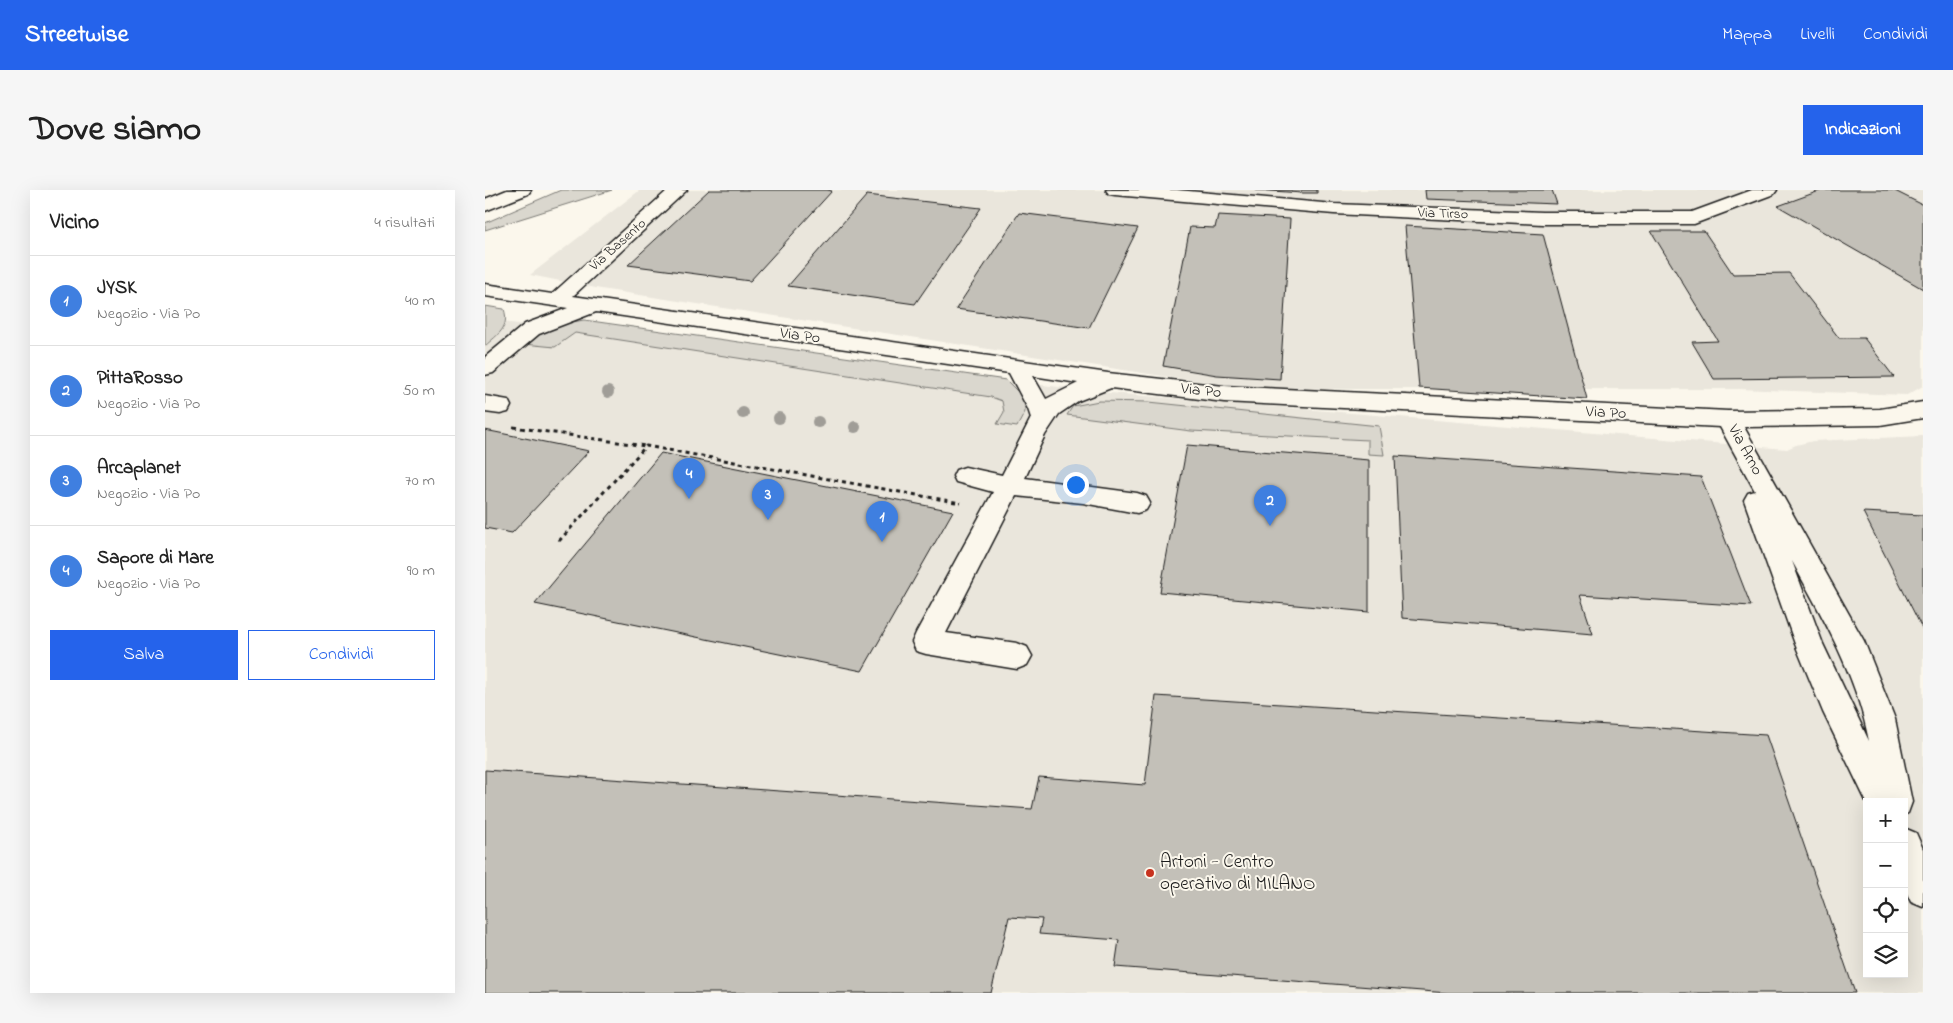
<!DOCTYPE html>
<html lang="it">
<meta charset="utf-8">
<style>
:root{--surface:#fff;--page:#f6f6f6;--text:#222;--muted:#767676;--line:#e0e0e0;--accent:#2563eb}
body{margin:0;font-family:"Indie Flower",sans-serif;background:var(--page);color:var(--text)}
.controls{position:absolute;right:15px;bottom:15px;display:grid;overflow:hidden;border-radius:0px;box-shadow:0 5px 20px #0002}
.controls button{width:45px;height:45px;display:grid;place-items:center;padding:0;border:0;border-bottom:1px solid var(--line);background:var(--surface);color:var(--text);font:25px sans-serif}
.you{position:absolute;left:590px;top:294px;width:18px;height:18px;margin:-12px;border:4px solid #fff;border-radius:50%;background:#1a73e8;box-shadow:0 0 0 8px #1a73e833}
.badge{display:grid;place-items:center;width:32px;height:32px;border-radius:50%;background:var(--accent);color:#fff;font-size:16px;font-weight:700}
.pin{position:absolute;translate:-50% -41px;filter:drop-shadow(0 1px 2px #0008)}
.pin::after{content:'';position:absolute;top:26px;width:18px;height:15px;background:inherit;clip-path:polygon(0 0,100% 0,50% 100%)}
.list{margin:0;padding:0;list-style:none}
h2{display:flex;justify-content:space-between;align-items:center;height:65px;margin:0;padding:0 20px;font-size:21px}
h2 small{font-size:16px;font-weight:400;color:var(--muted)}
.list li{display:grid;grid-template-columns:32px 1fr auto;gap:15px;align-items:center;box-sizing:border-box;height:90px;padding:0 20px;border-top:1px solid var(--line)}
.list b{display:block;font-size:19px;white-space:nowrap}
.list p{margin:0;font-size:16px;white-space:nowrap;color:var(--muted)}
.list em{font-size:16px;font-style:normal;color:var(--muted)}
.actions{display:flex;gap:10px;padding:15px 20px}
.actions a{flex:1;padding:11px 0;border:1px solid var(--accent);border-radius:0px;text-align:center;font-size:18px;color:var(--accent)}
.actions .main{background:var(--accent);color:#fff}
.icon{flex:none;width:28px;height:28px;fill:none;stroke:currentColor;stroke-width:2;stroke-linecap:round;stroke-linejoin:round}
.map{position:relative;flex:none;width:1438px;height:803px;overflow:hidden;border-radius:0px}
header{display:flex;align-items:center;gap:30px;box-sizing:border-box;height:70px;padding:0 25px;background:var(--accent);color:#fff}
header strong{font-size:24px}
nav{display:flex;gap:28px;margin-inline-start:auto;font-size:18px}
.intro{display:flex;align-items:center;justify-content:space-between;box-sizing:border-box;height:120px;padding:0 30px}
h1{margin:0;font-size:35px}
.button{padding:12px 22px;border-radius:0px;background:var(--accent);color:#fff;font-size:18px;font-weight:700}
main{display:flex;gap:30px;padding:0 30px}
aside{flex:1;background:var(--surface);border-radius:0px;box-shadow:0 5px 20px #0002}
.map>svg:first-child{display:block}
.built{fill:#eae6dc;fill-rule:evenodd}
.green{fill:#dad7ce;stroke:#7b7a75}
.building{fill:#c3c0b8;stroke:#1c1c1c}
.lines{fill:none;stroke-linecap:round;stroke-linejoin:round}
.minor-casing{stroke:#1c1c1c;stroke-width:3}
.major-casing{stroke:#1c1c1c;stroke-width:3}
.path{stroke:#1c1c1c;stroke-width:3;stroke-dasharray:4 4;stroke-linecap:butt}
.minor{fill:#fbf7ec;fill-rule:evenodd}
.major{fill:#fbf7ec;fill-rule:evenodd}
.tree{fill:#a09d97}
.poi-dot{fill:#c8321e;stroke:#fbf7ec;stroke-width:2}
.labels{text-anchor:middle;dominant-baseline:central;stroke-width:4;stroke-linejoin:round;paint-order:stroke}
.far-street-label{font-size:14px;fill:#1c1c1c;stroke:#fbf7ec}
.street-label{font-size:16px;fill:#1c1c1c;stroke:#fbf7ec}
.near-poi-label{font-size:19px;fill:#1c1c1c;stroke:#fbf7ec;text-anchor:start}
</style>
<header>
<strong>Streetwise</strong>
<nav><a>Mappa</a><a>Livelli</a><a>Condividi</a></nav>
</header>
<div class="intro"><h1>Dove siamo</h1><a class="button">Indicazioni</a></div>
<main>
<aside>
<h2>Vicino<small>4 risultati</small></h2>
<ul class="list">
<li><span class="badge" style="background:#3f7fe0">1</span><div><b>JYSK</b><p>Negozio · Via Po</p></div><em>40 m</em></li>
<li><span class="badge" style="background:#3f7fe0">2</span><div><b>PittaRosso</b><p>Negozio · Via Po</p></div><em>50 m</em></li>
<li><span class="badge" style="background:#3f7fe0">3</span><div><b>Arcaplanet</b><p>Negozio · Via Po</p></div><em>70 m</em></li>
<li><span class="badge" style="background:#3f7fe0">4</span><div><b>Sapore di Mare</b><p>Negozio · Via Po</p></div><em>90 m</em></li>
</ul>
<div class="actions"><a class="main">Salva</a><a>Condividi</a></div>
</aside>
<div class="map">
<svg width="1438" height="803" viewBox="0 0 1438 803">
<rect width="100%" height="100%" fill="#fbf7ec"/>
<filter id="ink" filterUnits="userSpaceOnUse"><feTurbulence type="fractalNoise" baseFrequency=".02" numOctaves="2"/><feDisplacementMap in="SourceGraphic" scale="10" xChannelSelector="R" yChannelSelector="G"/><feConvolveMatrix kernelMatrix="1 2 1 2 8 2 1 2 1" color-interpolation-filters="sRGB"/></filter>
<g filter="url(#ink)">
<g class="built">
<polygon points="155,0 1438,0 1438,196 1422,205 1253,199 761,199 116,99 45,85"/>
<path d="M0,130L625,203L1302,259L1311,255L1328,251L1438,246V803H0ZM1382,612H1419V784H1382Z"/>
</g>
<g class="green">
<polygon points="76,0 127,0 0,40 0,33"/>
<path d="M0,116L19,119C25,138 13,144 0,156Z"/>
<path d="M99,130L521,190L540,209V222L532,237L512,234L519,222L517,211L506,207L90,143L70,157L39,154C61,140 73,134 99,130Z"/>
<polygon points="614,211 664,212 894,236 899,265 883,264 883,250 706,241 582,225 588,216"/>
</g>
<g class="building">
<polygon points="224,0 342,0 347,1 265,91 143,75"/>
<polygon points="770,0 832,0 832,3 818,3"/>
<polygon points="940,0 1067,0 1072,14 941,9"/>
<polygon points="1337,0 1408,0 1438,15 1438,99 1293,16"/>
<polygon points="382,5 496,18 430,114 303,96"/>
<polygon points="534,23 653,38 604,138 471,119"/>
<polygon points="733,25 805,29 795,189 732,185 678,176 705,37 730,38"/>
<polygon points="920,36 1058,44 1102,209 934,198"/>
<polygon points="1166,41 1219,41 1248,84 1304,83 1354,148 1379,148 1409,187 1229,189 1207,152 1233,151"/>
<polygon points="0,240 104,261 27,343 0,338"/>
<polygon points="702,255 884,270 884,422 675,402"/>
<polygon points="176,263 468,321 377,481 50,414"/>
<polygon points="910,266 1216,287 1266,416 1095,405 1108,444 917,428"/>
<polygon points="1378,322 1438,325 1438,440"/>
<polygon points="671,506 1281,545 1370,803 963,803 630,777 634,750 554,744 557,729 524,727 506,803 0,803 0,580 547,619 554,587 660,595"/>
</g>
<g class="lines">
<g class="minor-casing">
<g id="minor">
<path d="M183,0H202L88,106L623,183L739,196L1243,221L1395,219L1438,212V228L1395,235L1259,237L1379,451L1410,529L1427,612L1423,623L1419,625V612L1382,613L1338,522L1310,454L1259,310L1263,303L1270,301L1235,237L739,212L626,198L593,211L574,224L560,245L540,288L652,303L661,306L665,313L661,320L652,323L598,313L531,306L461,443L532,453L542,457L547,466L542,475L532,479L441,464L431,461L427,452L431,443L508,302L471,292L468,286L471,280L480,277L517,285L546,228L543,219L524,183L111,122L54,144L8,183L0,185V167L40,134L83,118L0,106V94L67,104ZM548,186L593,193L561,209ZM1307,371C1338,428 1372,486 1384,551L1338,454Z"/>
<polygon points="621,0 692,0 849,14 1057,22 1207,22 1267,0 1292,0 1289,4 1209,34 1057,34 849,24 630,5 624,4"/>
<polygon points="0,206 23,210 26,216 23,222 15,224 0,222"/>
<polygon points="1419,638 1431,643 1438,659 1438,717 1426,712 1419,697"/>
</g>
</g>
<g class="major-casing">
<polygon id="major" points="22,0 46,0 43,4 0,21 0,9"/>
</g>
<g class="path">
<polyline points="28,237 160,256"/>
<polyline points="74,351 161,256 476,313"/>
</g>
<use href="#minor" class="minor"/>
<use href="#major" class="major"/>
</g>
<g class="tree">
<circle cx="123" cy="202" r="6"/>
<circle cx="258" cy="223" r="6"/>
<circle cx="294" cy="228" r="6"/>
<circle cx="333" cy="232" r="6"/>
<circle cx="370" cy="237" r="6"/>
</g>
</g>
<circle class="poi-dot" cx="665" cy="683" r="5"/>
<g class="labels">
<g class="far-street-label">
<text transform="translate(958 24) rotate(2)">Via Tirso</text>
<text transform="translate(133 55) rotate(-42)">Via Basento</text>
</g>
<g class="street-label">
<text transform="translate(315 146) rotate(8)">Via Po</text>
<text transform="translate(716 201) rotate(6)">Via Po</text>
<text transform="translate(1121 223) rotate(3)">Via Po</text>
<text transform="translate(1260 260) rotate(61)">Via Arno</text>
</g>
<g class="near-poi-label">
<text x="675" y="672">Artoni - Centro<tspan x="675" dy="22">operativo di MILANO</tspan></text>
</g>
</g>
</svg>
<div class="controls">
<button>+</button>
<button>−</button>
<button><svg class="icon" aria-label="locate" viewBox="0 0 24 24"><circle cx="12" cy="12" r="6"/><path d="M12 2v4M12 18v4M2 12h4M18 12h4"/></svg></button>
<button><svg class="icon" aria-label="layers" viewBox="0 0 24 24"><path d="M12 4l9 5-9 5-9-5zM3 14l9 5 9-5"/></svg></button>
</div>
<div class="you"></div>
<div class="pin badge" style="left:397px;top:352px;background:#3f7fe0">1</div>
<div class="pin badge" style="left:785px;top:336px;background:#3f7fe0">2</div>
<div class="pin badge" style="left:283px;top:330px;background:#3f7fe0">3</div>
<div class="pin badge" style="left:204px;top:309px;background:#3f7fe0">4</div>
</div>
</main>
